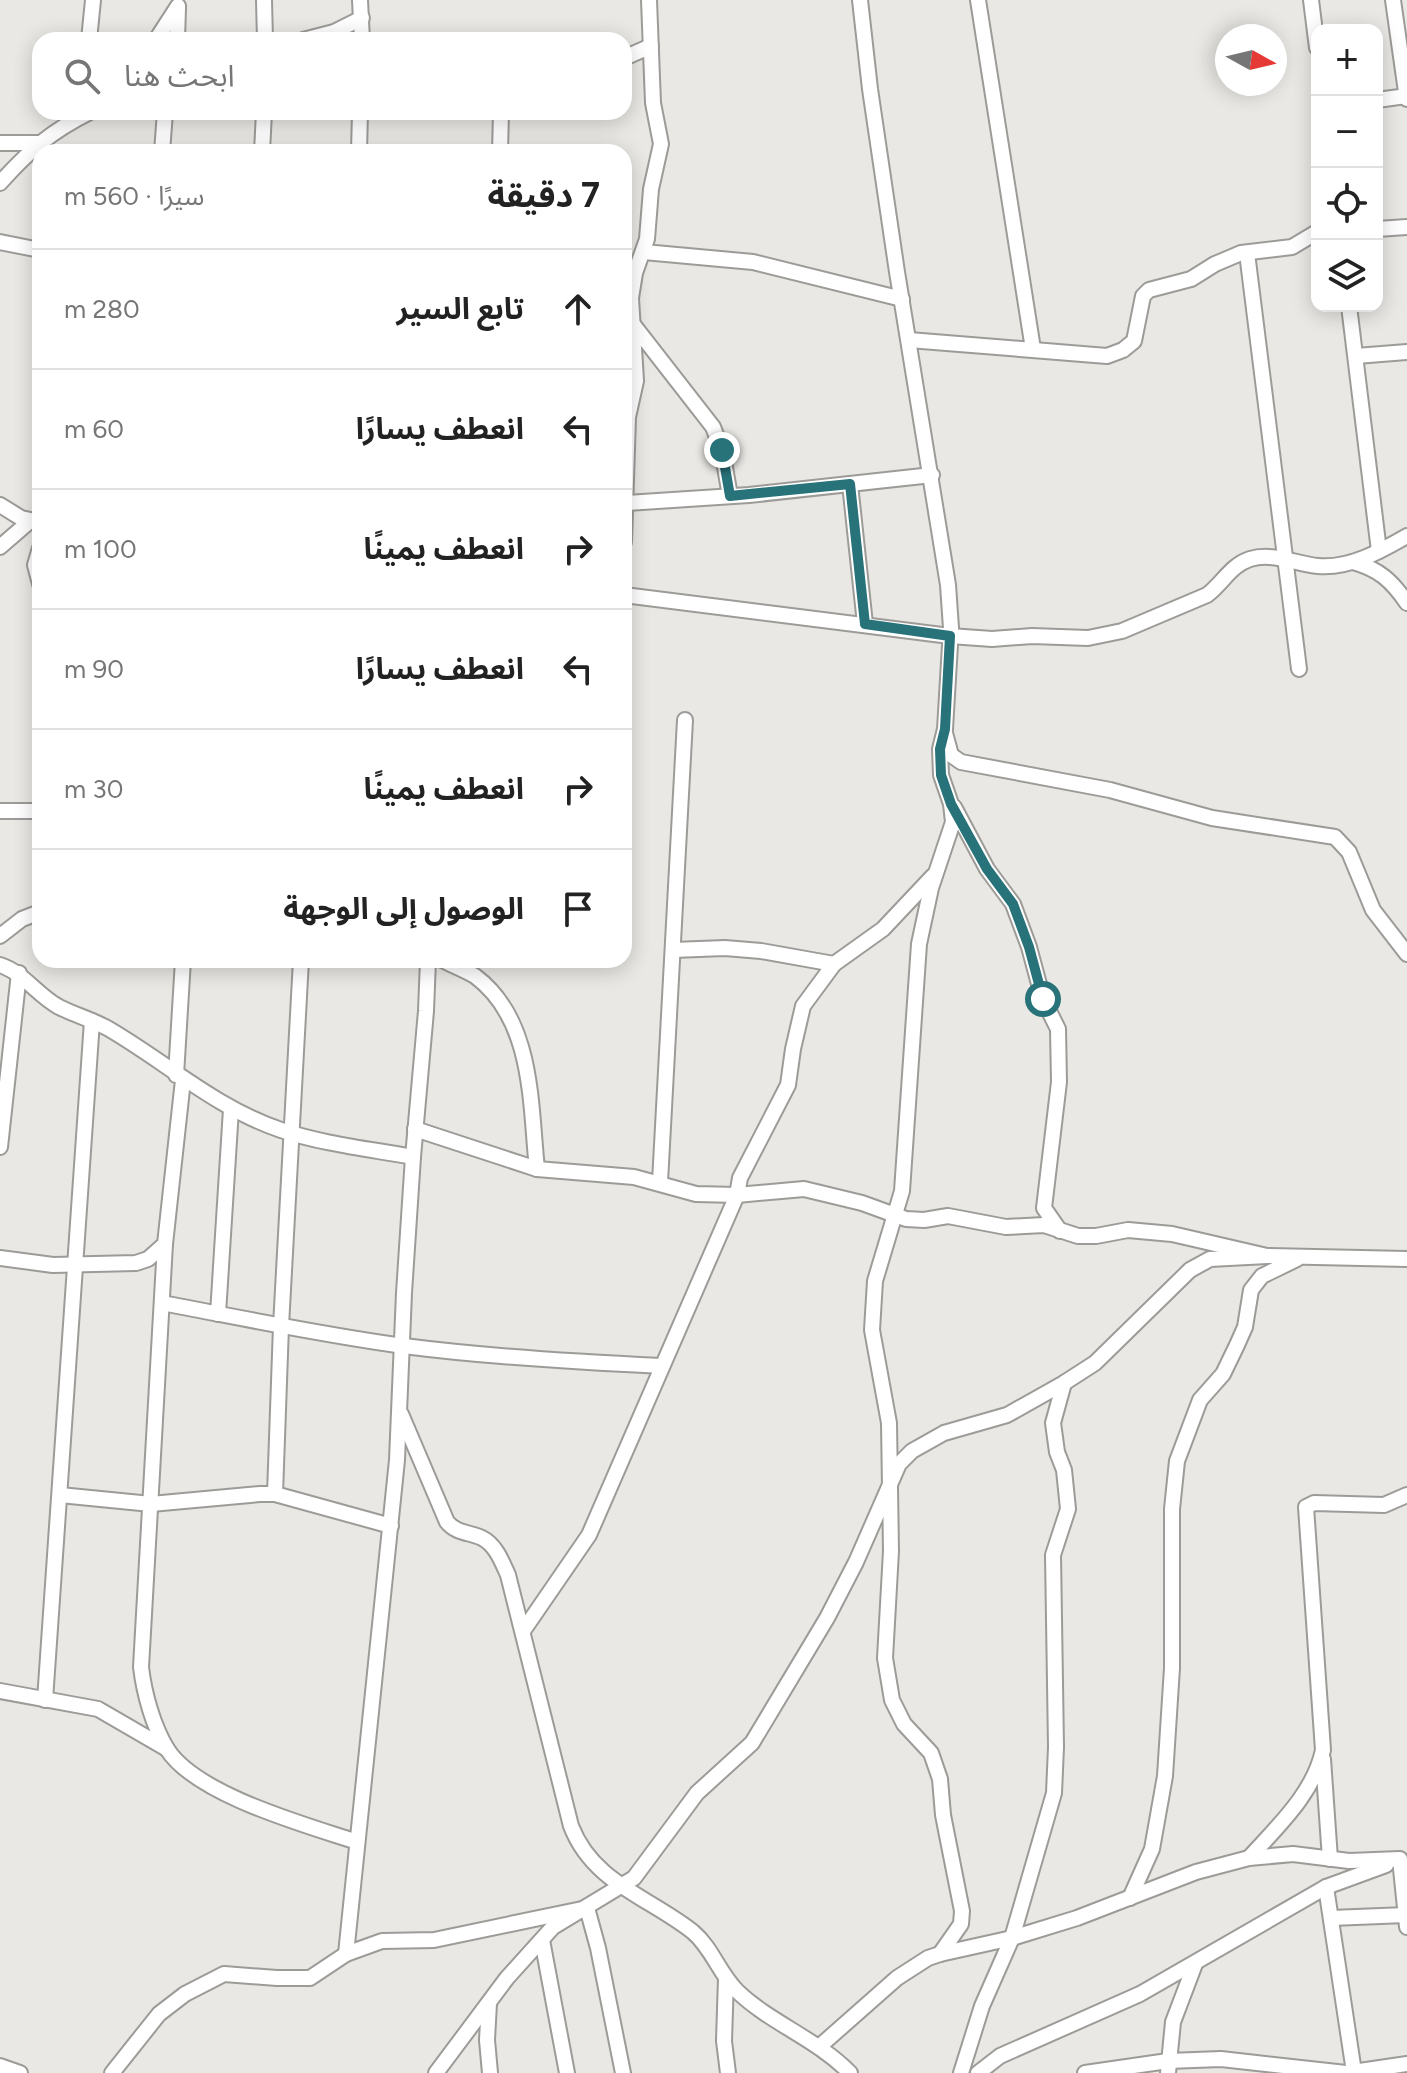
<!DOCTYPE html>
<html lang="ar">
<meta charset="utf-8">
<style>
:root{--surface:#fff;--page:#f2f2f2;--text:#222;--muted:#767676;--line:#e0e0e0}
body{margin:0;font-family:Figtree,"Noto Sans Arabic",sans-serif;background:var(--page);color:var(--text);direction:rtl}
.controls{position:absolute;right:24px;top:24px;display:grid;overflow:hidden;border-radius:16px;box-shadow:0 4px 20px #0003}
.controls button{width:72px;height:72px;display:grid;place-items:center;padding:0;border:0;border-bottom:2px solid var(--line);background:var(--surface);color:var(--text);font:40px sans-serif}
.compass{position:absolute;left:1215px;top:24px;width:72px;height:72px;border-radius:50%;background:var(--surface);box-shadow:0 4px 20px #0003;rotate:98deg}
.stop{position:absolute;width:24px;height:24px;margin:-18px;border:6px solid #287279;border-radius:50%;background:#fff}
.stop.end{background:#287279;border-color:#fff;box-shadow:0 2px 8px #0008}
.list{margin:0;padding:0;list-style:none}
h2{display:flex;justify-content:space-between;align-items:center;height:104px;margin:0;padding:0 32px;font-size:34px}
h2 small{font-size:26px;font-weight:400;color:var(--muted)}
.list li{display:grid;grid-template-columns:52px 1fr auto;gap:24px;align-items:center;box-sizing:border-box;height:120px;padding:0 32px;border-top:2px solid var(--line)}
.list b{display:block;font-size:30px;white-space:nowrap}
.list em{font-size:26px;font-style:normal;color:var(--muted)}
.icon{flex:none;width:44px;height:44px;fill:none;stroke:currentColor;stroke-width:2;stroke-linecap:round;stroke-linejoin:round}
.map{position:relative;flex:none;width:1407px;height:2073px;overflow:hidden;direction:ltr}
.search{position:absolute;background:var(--surface);box-shadow:0 4px 20px #0003;left:32px;top:32px;width:600px;height:88px;display:flex;align-items:center;gap:20px;box-sizing:border-box;padding:0 28px;border-radius:24px;color:var(--muted);font-size:30px}
.panel{position:absolute;background:var(--surface);box-shadow:0 4px 20px #0003;left:32px;top:144px;width:600px;height:824px;border-radius:24px;direction:rtl}
.map>svg:first-child{display:block}
.lines{fill:none;stroke-linecap:round;stroke-linejoin:round}
.minor-casing{stroke:#9d9b98;stroke-width:18}
.minor{stroke:#fff;stroke-width:14}
.route{stroke:#287279;stroke-width:10}
</style>
<div class="map">
<svg width="1407" height="2073" viewBox="0 0 1407 2073">
<rect width="100%" height="100%" fill="#eae8e5"/>
<g class="lines">
<g class="minor-casing">
<g id="minor">
<polyline points="264,0 265,40"/>
<polyline points="360,0 362,40"/>
<polyline points="860,0 870,89 897,272 948,585 951,628 945,729 940,749 941,775 951,804 953,822 931,888 919,944 902,1191 875,1281 872,1330 889,1423 891,1551 885,1658 892,1700 904,1724 931,1753 940,1779 943,1815 962,1911 961,1924 940,1954"/>
<polyline points="978,0 1033,349"/>
<polyline points="1311,0 1317,48"/>
<polyline points="1393,0 1407,99"/>
<polyline points="89,40 93,0"/>
<polyline points="156,40 178,6"/>
<polyline points="177,40 178,8"/>
<polyline points="303,40 334,32 362,18"/>
<polyline points="624,58 651,46"/>
<polyline points="1377,100 1407,96"/>
<polyline points="0,143 38,143"/>
<polyline points="162,152 165,112"/>
<polyline points="262,152 264,112"/>
<polyline points="359,152 360,112"/>
<polyline points="500,152 501,112"/>
<path d="M0,183C30,150 50,132 90,112"/>
<polyline points="1377,229 1407,227"/>
<polyline points="0,242 40,250"/>
<polyline points="644,252 753,262 902,299"/>
<polyline points="1247,253 1299,669"/>
<polyline points="1349,306 1379,551"/>
<polyline points="632,323 713,427 722,450 730,496"/>
<polyline points="909,340 1107,356 1123,350 1134,341 1143,296 1149,290 1191,279 1215,264 1241,253 1292,247 1317,232"/>
<polyline points="1356,356 1407,352"/>
<polyline points="850,484 865,624"/>
<polyline points="627,503 749,495 932,475"/>
<polyline points="0,505 21,518 40,522"/>
<polyline points="624,542 628,417 636,381 631,298 635,273 647,239 651,189 661,144 653,103 649,0"/>
<polyline points="0,547 30,521"/>
<polyline points="40,548 35,565 40,584"/>
<path d="M1353,562C1379,569 1392,581 1407,603"/>
<path d="M624,595L950,636L992,639L1032,636L1088,638L1122,631L1207,595C1222,584 1231,565 1250,559C1273,552 1296,564 1318,566C1349,569 1381,551 1407,536"/>
<polyline points="945,733 951,755 961,762 1110,790 1212,818 1335,837 1349,852 1373,910 1407,954"/>
<polyline points="954,807 987,869 1013,904 1029,947 1043,999 1058,1029 1059,1082 1044,1208 1060,1231"/>
<polyline points="0,811 40,811"/>
<polyline points="0,936 22,919 40,912"/>
<polyline points="673,950 725,948 761,951 834,964"/>
<path d="M442,960C452,965 465,970 475,976C534,1020 530,1104 537,1169"/>
<path d="M0,965C24,973 37,995 59,1007C75,1015 93,1020 109,1029C167,1063 216,1108 281,1130C323,1144 369,1149 413,1157"/>
<polyline points="176,1075 183,960"/>
<path d="M183,1080L165,1244L141,1667C144,1693 153,1726 167,1749C196,1795 306,1825 357,1842"/>
<polyline points="415,1129 537,1169 634,1177 696,1194 737,1195 804,1189 862,1203 906,1219 924,1220 948,1216 1006,1227 1044,1225 1078,1236 1096,1236 1128,1230 1172,1234 1267,1256 1407,1259"/>
<polyline points="0,1147 19,973"/>
<polyline points="660,1182 685,720"/>
<polyline points="0,1258 53,1265 136,1263 148,1259 165,1244"/>
<path d="M162,1303C242,1318 322,1335 404,1346C489,1357 575,1362 661,1366"/>
<polyline points="218,1314 231,1109"/>
<path d="M401,1414L447,1522C457,1534 470,1532 482,1538C496,1545 502,1562 508,1575L571,1826C593,1883 649,1897 693,1932C712,1948 719,1973 737,1991C770,2023 817,2039 850,2073"/>
<polyline points="275,1494 281,1326 301,960"/>
<polyline points="60,1495 151,1504 260,1494 275,1494 391,1526"/>
<polyline points="523,1631 589,1535 737,1195 740,1178 788,1085 793,1049 803,1006 834,964 883,929 933,876"/>
<polyline points="0,1691 98,1709 167,1749"/>
<polyline points="45,1700 92,1021"/>
<polyline points="1323,1759 1330,1859"/>
<path d="M1249,1858C1277,1827 1314,1793 1323,1750L1306,1507L1314,1503L1384,1505L1407,1495"/>
<polyline points="1326,1887 1354,2072"/>
<polyline points="1130,1898 1152,1849 1165,1776 1172,1668 1172,1509 1177,1461 1200,1400 1223,1374 1237,1345 1245,1327 1251,1290 1262,1276 1297,1259"/>
<polyline points="1331,1918 1406,1915"/>
<polyline points="542,1940 567,2073"/>
<polyline points="346,1954 397,1460 404,1293 413,1157 426,1011 428,960"/>
<polyline points="726,1978 724,2041 728,2073"/>
<polyline points="489,2003 487,2040 490,2073"/>
<polyline points="820,2046 897,1978 928,1958 940,1954 1012,1938 1077,1918 1196,1872 1249,1858 1293,1854 1349,1861 1400,1859 1407,1927"/>
<polyline points="0,2066 20,2073"/>
<polyline points="112,2073 159,2014 185,1994 224,1974 277,1978 310,1978 346,1954 382,1941 434,1940 587,1908 598,1948 623,2073"/>
<polyline points="436,2073 507,1978 553,1927 634,1878 697,1793 752,1743 827,1618 856,1562 899,1464 912,1451 944,1433 1007,1415 1064,1383 1095,1363 1190,1270 1210,1259 1267,1256"/>
<polyline points="961,2073 982,2006 1012,1938 1054,1793 1056,1747 1053,1555 1068,1509 1064,1470 1057,1452 1053,1423 1064,1383"/>
<polyline points="978,2073 1000,2056 1140,1994 1326,1887 1386,1865"/>
<polyline points="1085,2073 1168,2061 1221,2059 1346,2073 1407,2064"/>
<polyline points="1168,2073 1173,2022 1195,1964"/>
</g>
</g>
<use href="#minor" class="minor"/>
</g>
<g class="lines">
<polyline class="route" points="722,450 730,496 850,484 865,624 950,636 945,729 940,749 941,775 951,804 987,869 1013,904 1029,947 1043,999"/>
</g>
</svg>
<div class="controls">
<button>+</button>
<button>−</button>
<button><svg class="icon" aria-label="locate" viewBox="0 0 24 24"><circle cx="12" cy="12" r="6"/><path d="M12 2v4M12 18v4M2 12h4M18 12h4"/></svg></button>
<button><svg class="icon" aria-label="layers" viewBox="0 0 24 24"><path d="M12 4l9 5-9 5-9-5zM3 14l9 5 9-5"/></svg></button>
</div>
<svg class="compass" viewBox="-18 -18 36 36"><path d="M0-13l5 13h-10z" fill="#e53935"/><path d="M0 13l5-13h-10z" fill="#767676"/></svg>
<div class="stop" style="left:1043px;top:999px"></div>
<div class="stop end" style="left:722px;top:450px"></div>
<div class="search"><svg class="icon" aria-label="search" viewBox="0 0 24 24"><circle cx="10" cy="10" r="6"/><path d="M15 15l6 6"/></svg>ابحث هنا</div>
<section class="panel">
<h2>7 دقيقة<small>سيرًا · 560 m</small></h2>
<ul class="list">
<li><svg class="icon" aria-label="ahead" viewBox="0 0 24 24"><path d="M12 20V5M6 11l6-6 6 6"/></svg><div><b>تابع السير</b></div><em>280 m</em></li>
<li><svg class="icon" aria-label="left" viewBox="0 0 24 24"><path d="M17 20v-9H6M10 6l-5 5 5 5"/></svg><div><b>انعطف يسارًا</b></div><em>60 m</em></li>
<li><svg class="icon" aria-label="right" viewBox="0 0 24 24"><path d="M7 20v-9h11M14 6l5 5-5 5"/></svg><div><b>انعطف يمينًا</b></div><em>100 m</em></li>
<li><svg class="icon" aria-label="left" viewBox="0 0 24 24"><path d="M17 20v-9H6M10 6l-5 5 5 5"/></svg><div><b>انعطف يسارًا</b></div><em>90 m</em></li>
<li><svg class="icon" aria-label="right" viewBox="0 0 24 24"><path d="M7 20v-9h11M14 6l5 5-5 5"/></svg><div><b>انعطف يمينًا</b></div><em>30 m</em></li>
<li><svg class="icon" aria-label="arrive" viewBox="0 0 24 24"><path d="M6 21V4h12l-3 4 3 4H6"/></svg><div><b>الوصول إلى الوجهة</b></div></li>
</ul>
</section>
</div>
